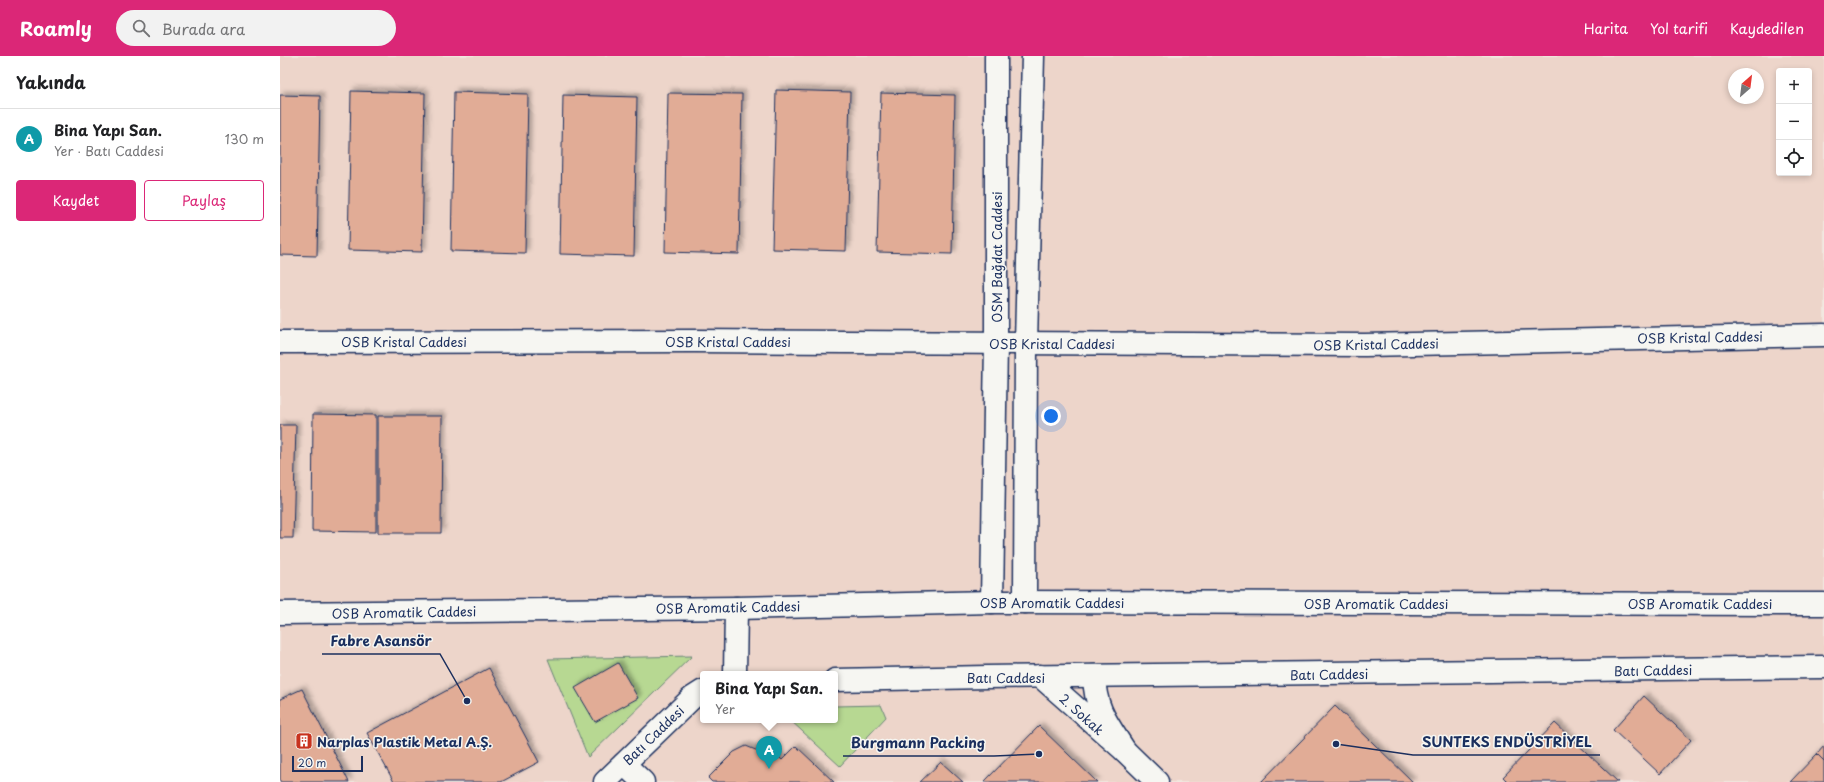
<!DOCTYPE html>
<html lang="tr">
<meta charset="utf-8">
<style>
:root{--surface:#fff;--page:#f2f2f2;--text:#202124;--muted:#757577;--line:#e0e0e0;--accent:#db2777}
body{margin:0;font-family:"Playpen Sans",sans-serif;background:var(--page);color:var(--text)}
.controls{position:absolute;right:12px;top:12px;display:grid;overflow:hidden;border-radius:4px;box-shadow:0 2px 6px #0003}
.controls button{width:36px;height:36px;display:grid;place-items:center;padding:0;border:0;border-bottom:1px solid var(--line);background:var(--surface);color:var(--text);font:20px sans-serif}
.compass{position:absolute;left:1448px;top:12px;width:36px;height:36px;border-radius:50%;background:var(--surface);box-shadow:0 2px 6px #0003;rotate:28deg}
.scale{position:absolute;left:12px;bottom:10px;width:71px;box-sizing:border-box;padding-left:4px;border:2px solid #1b2f5e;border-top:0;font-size:11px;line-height:14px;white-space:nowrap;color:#1b2f5e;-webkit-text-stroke:3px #f6f6f2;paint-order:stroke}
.you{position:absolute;left:771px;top:360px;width:14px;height:14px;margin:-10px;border:3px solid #fff;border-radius:50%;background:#1a73e8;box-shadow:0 0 0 6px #1a73e833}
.badge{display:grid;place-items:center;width:26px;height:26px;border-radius:50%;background:var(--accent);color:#fff;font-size:13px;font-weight:700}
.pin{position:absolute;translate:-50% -33px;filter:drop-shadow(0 1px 2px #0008)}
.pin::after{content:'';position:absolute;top:21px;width:14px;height:12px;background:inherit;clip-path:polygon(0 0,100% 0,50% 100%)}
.popup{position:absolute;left:420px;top:615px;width:138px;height:52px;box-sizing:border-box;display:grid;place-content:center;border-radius:4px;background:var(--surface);filter:drop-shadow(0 1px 3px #0005);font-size:13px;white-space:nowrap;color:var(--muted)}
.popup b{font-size:15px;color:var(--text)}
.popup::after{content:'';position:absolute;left:50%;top:100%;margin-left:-8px;border:8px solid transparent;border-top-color:var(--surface)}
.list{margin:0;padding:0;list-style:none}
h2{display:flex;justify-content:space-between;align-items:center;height:52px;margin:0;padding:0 16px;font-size:17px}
h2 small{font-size:13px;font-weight:400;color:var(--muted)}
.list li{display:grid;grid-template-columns:26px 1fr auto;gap:12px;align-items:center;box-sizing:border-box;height:60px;padding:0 16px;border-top:1px solid var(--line)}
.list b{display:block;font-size:15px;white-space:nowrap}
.list p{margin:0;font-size:13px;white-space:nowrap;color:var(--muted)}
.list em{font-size:13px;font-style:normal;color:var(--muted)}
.actions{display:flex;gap:8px;padding:12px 16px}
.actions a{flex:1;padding:9px 0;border:1px solid var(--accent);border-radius:4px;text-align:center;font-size:14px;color:var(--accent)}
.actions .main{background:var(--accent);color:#fff}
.icon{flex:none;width:22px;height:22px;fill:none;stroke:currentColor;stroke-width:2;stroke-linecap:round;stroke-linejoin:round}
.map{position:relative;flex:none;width:1544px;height:726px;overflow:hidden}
header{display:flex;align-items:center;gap:24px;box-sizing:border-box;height:56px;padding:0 20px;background:var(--accent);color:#fff}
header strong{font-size:19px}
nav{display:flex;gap:22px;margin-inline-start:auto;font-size:14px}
.search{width:280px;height:36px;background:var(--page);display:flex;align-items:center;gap:10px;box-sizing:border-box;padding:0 14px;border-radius:22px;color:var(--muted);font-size:15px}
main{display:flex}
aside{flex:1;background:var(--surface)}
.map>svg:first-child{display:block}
.built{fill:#edd5ca;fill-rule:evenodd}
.green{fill:#b7d892;stroke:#698478}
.building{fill:#e1ac96;stroke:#1b2f5e;filter:url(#shadow)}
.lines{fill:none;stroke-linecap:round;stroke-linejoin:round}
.minor-casing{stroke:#1b2f5e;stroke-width:25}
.minor{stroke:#f6f6f2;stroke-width:22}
.labels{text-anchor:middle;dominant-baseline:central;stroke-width:3;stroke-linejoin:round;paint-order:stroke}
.street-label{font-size:13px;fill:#1b2f5e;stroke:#f6f6f2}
.poi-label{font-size:13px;font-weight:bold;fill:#1b2f5e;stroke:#f6f6f2;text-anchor:start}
.leader{fill:none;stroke:#1b2f5e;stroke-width:1.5}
.callout-dot{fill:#1b2f5e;stroke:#f6f6f2;stroke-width:1.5}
.callout-label{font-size:14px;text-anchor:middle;font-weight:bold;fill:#1b2f5e;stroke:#f6f6f2;stroke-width:3;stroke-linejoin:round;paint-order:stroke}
</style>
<header>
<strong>Roamly</strong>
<div class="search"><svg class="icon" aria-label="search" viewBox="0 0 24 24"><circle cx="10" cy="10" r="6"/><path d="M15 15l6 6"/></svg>Burada ara</div>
<nav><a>Harita</a><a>Yol tarifi</a><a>Kaydedilen</a></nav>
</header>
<main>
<aside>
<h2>Yakında<small></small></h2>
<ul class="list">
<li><span class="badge" style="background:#0f9aa8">A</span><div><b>Bina Yapı San.</b><p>Yer · Batı Caddesi</p></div><em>130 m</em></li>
</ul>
<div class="actions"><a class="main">Kaydet</a><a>Paylaş</a></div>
</aside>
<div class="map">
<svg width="1544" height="726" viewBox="0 0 1544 726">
<defs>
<filter id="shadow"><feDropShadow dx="3.5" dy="-3.5" stdDeviation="2" flood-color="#0004"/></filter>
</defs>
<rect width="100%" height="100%" fill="#f2e7e0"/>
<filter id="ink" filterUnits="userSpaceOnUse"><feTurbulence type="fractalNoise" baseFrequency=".025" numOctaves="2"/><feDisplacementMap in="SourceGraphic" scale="8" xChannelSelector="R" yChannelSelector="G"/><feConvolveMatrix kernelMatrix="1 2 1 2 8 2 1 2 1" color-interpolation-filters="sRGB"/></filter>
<g filter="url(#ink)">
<path class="built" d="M0,0H1544V726H0ZM1499,15H1529V117H1499ZM1454,18H1478V42H1454ZM423,618H555V664H423Z"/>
<g class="green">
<polygon points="412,600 308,701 268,603"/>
<polygon points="601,649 606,661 560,710 510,664 555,664 555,650"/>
</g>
<g class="building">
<polygon points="496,34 570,36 566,195 492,193"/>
<polygon points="71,35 145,37 142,196 68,194"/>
<polygon points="174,36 248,38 245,197 171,195"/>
<polygon points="388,37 462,38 459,198 385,196"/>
<polygon points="601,37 675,39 672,198 597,196"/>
<polygon points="0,39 40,40 37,200 0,199"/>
<polygon points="283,39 357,41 354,200 280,198"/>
<polygon points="33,358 96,359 96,476 32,475"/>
<polygon points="98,360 162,360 161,477 98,477"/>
<polygon points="0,369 16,369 13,482 0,482"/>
<polygon points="338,607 358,642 315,666 295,632"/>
<polygon points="209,612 259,706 221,726 114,726 87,677"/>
<polygon points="22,633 69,726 0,726 0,643"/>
<polygon points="1364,640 1411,684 1380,718 1333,674"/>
<polygon points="1055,650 1133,726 981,726"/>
<polygon points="1275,667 1338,726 1228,726 1223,721"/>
<polygon points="759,670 817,726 704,726"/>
<polygon points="484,688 502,704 516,690 554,726 432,726 428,722 454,696 466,690 478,695"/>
<polygon points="1544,690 1544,705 1537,698"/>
<polygon points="1537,698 1544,705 1544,726 1510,726"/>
<polygon points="661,706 683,726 640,726"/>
</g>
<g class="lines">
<g class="minor-casing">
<g id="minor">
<polyline points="0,286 414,285 1085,289 1544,279"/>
<polyline points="712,546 716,287 716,0"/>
<polyline points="745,546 746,287 753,0"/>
<polyline points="0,557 456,552 712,546 1544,548"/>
<polyline points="455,618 456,552"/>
<path d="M760,620L845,695C828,668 815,654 814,620"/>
<polyline points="555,624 707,621 1544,611"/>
<polyline points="845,695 877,726"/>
<polyline points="344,708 363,726"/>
<polyline points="325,726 412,642 423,635"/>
</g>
</g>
<use href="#minor" class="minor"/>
</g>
</g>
<defs>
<g id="building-square" transform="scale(0.9)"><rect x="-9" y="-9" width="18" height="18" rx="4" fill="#c8321e" stroke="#f6f6f2"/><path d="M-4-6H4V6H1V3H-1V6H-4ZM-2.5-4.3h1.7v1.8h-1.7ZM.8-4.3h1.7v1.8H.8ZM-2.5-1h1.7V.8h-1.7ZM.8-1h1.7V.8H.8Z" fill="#fff"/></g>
</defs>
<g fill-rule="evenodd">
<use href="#building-square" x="24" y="685"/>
</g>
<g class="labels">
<g class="street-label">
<text transform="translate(716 201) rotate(-90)">OSM Bağdat Caddesi</text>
<text transform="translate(1420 281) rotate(-1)">OSB Kristal Caddesi</text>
<text x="124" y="285">OSB Kristal Caddesi</text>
<text x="448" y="285">OSB Kristal Caddesi</text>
<text x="772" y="287">OSB Kristal Caddesi</text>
<text transform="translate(1096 288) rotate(-1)">OSB Kristal Caddesi</text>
<text x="772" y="546">OSB Aromatik Caddesi</text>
<text x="1096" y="547">OSB Aromatik Caddesi</text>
<text x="1420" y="547">OSB Aromatik Caddesi</text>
<text transform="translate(448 551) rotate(-1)">OSB Aromatik Caddesi</text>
<text transform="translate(124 556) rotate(-1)">OSB Aromatik Caddesi</text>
<text transform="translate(1373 614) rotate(-1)">Batı Caddesi</text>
<text transform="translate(1049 618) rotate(-1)">Batı Caddesi</text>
<text x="726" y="621">Batı Caddesi</text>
<text transform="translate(802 658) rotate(42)">2. Sokak</text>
<text transform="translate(373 679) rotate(-44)">Batı Caddesi</text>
</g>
<g class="poi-label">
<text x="37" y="685">Narplas Plastik Metal A.Ş.</text>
</g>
</g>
<path class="leader" d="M187 645L160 598H42M1056 688L1133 699H1320M759 698L714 700H563"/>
<g class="callout-dot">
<circle cx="187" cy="645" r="4"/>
<circle cx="1056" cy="688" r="4"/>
<circle cx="759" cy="698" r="4"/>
</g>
<g class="callout-label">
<text x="101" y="590">Fabre Asansör</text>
<text x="1227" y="691">SUNTEKS ENDÜSTRİYEL</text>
<text x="638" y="692">Burgmann Packing</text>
</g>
</svg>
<div class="controls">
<button>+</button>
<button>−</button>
<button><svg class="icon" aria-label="locate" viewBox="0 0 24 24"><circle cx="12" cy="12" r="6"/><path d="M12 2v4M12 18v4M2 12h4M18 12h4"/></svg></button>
</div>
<svg class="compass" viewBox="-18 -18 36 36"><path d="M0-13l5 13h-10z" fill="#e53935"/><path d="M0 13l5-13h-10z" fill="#757577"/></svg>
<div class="scale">20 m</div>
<div class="you"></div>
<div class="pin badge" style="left:489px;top:713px;background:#0f9aa8">A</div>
<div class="popup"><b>Bina Yapı San.</b>Yer</div>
</div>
</main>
